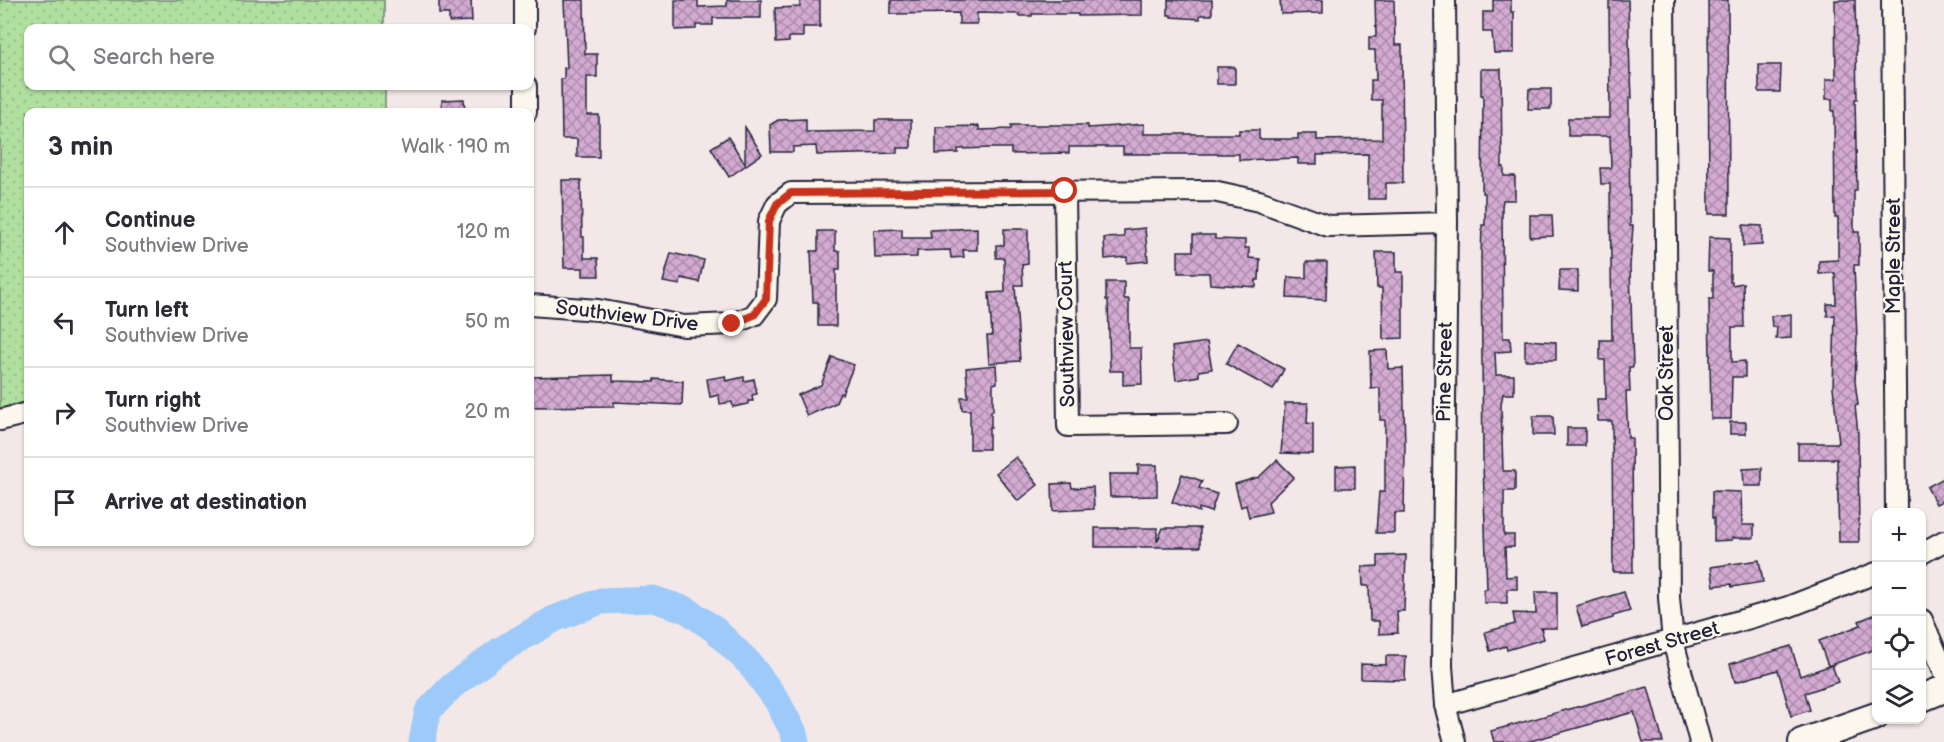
<!DOCTYPE html>
<meta charset="utf-8">
<style>
:root{--surface:#fff;--page:#f7f7f7;--text:#2b2b33;--muted:#7c7c81;--line:#e1e1e2}
body{margin:0;font-family:"Balsamiq Sans",sans-serif;background:var(--page);color:var(--text)}
.controls{position:absolute;right:18px;bottom:18px;display:grid;overflow:hidden;border-radius:12px;box-shadow:0 2px 4px #0004}
.controls button{width:54px;height:54px;display:grid;place-items:center;padding:0;border:0;border-bottom:2px solid var(--line);background:var(--surface);color:var(--text);font:30px sans-serif}
.stop{position:absolute;width:18px;height:18px;margin:-14px;border:4px solid #c8321e;border-radius:50%;background:#fff}
.stop.end{background:#c8321e;border-color:#fff;box-shadow:0 2px 6px #0008}
.list{margin:0;padding:0;list-style:none}
h2{display:flex;justify-content:space-between;align-items:center;height:78px;margin:0;padding:0 24px;font-size:26px}
h2 small{font-size:20px;font-weight:400;color:var(--muted)}
.list li{display:grid;grid-template-columns:39px 1fr auto;gap:18px;align-items:center;box-sizing:border-box;height:90px;padding:0 24px;border-top:2px solid var(--line)}
.list b{display:block;font-size:22px;white-space:nowrap}
.list p{margin:0;font-size:20px;white-space:nowrap;color:var(--muted)}
.list em{font-size:20px;font-style:normal;color:var(--muted)}
.icon{flex:none;width:33px;height:33px;fill:none;stroke:currentColor;stroke-width:2;stroke-linecap:round;stroke-linejoin:round}
.map{position:relative;flex:none;width:1944px;height:742px;overflow:hidden}
.search{position:absolute;background:var(--surface);box-shadow:0 2px 4px #0004;left:24px;top:24px;width:510px;height:66px;display:flex;align-items:center;gap:15px;box-sizing:border-box;padding:0 21px;border-radius:12px;color:var(--muted);font-size:22px}
.panel{position:absolute;background:var(--surface);box-shadow:0 2px 4px #0004;left:24px;top:108px;width:510px;height:438px;border-radius:12px}
.map>svg:first-child{display:block}
.grass{fill:url(#grass-dots);stroke:#69816e;stroke-width:1.5}
.lines{fill:none;stroke-linecap:round;stroke-linejoin:round}
.river{stroke:#9dcaf8;stroke-width:27}
.building{fill:url(#building-cross-hatch);stroke:#22223b;stroke-width:1.5}
.minor-casing{stroke:#22223b;stroke-width:24}
.major-casing{stroke:#22223b;stroke-width:30}
.minor{stroke:#fbf7ec;stroke-width:20}
.major{stroke:#fbf7ec;stroke-width:26}
.route{stroke:#c8321e;stroke-width:8}
.labels{text-anchor:middle;dominant-baseline:central;stroke-width:4.5;stroke-linejoin:round;paint-order:stroke}
.street-label{font-size:20px;fill:#22223b;stroke:#fbf7ec}
</style>
<div class="map">
<svg width="1944" height="742" viewBox="0 0 1944 742">
<defs>
<pattern id="grass-dots" width="8" height="8" patternUnits="userSpaceOnUse" patternTransform="scale(1.5)"><rect width="8" height="8" fill="#b0e0a0"/><path d="M2 2h.1M6 6h.1" fill="none" stroke="#97c08b" stroke-width="1.8" stroke-linecap="round"/></pattern>
<pattern id="building-cross-hatch" width="8" height="8" patternUnits="userSpaceOnUse" patternTransform="scale(1.5)"><rect width="8" height="8" fill="#d3aad1"/><path d="M0 0l8 8M0 8l8-8" fill="none" stroke="#ab8aab"/></pattern>
</defs>
<rect width="100%" height="100%" fill="#f3e8e7"/>
<filter id="ink" filterUnits="userSpaceOnUse"><feTurbulence type="fractalNoise" baseFrequency=".0167" numOctaves="2"/><feDisplacementMap in="SourceGraphic" scale="12" xChannelSelector="R" yChannelSelector="G"/><feConvolveMatrix kernelMatrix="1 2 1 2 8 2 1 2 1" color-interpolation-filters="sRGB"/></filter>
<g filter="url(#ink)">
<polygon class="grass" points="0,0 384,0 384,28 28,28 28,86 385,86 385,112 28,112 28,413 0,420"/>
<g class="lines">
<polyline class="river" points="422,742 428,711 452,686 499,651 554,619 601,601 653,599 687,610 715,630 749,663 776,699 794,733 796,742"/>
</g>
<g class="building">
<polygon points="439,0 471,0 472,21 449,22 449,14 439,14"/>
<polygon points="564,0 584,0 585,54 597,54 597,77 587,77 587,115 599,115 599,157 577,157 577,139 562,139 561,79 564,79 564,68 567,68"/>
<polygon points="675,0 698,0 698,7 727,6 727,0 761,0 761,18 713,18 713,25 696,25 696,29 675,30"/>
<polygon points="800,0 820,0 820,27 803,27 803,37 789,37 789,42 776,43 775,8 800,7"/>
<polygon points="891,0 1142,0 1142,15 1078,16 1078,14 1032,14 1032,16 1019,16 1019,14 977,13 977,24 959,24 959,13 891,14"/>
<polygon points="1168,0 1212,0 1212,15 1200,15 1200,19 1171,17 1171,15 1168,15"/>
<polygon points="1280,0 1323,0 1323,13 1281,14"/>
<polygon points="1375,0 1394,0 1395,45 1402,45 1403,183 1386,183 1386,199 1368,199 1368,154 1317,155 1317,164 1298,164 1298,158 1239,160 1239,154 1123,154 1123,147 1069,147 1069,153 1011,154 1011,148 992,148 958,149 958,153 936,154 936,127 979,126 979,130 1011,129 1011,125 1088,125 1088,128 1144,124 1144,134 1239,134 1239,130 1259,130 1259,139 1298,139 1298,134 1317,134 1317,140 1382,139 1382,100 1371,100 1371,80 1376,80 1375,50 1369,50 1369,37 1376,37"/>
<polygon points="1493,0 1511,0 1511,12 1514,12 1514,53 1494,53 1492,32 1483,32 1483,12 1493,12"/>
<polygon points="1609,0 1628,0 1630,74 1631,74 1632,98 1629,98 1629,112 1630,226 1633,226 1630,266 1633,367 1629,367 1630,392 1626,392 1628,438 1632,438 1633,572 1613,572 1612,421 1598,421 1597,399 1606,399 1605,360 1600,360 1600,340 1612,340 1610,184 1601,184 1600,168 1611,168 1610,136 1568,136 1568,118 1610,118"/>
<polygon points="1708,0 1728,0 1729,214 1709,214"/>
<polygon points="1835,0 1855,0 1857,99 1855,99 1857,190 1854,190 1854,232 1859,232 1859,265 1854,265 1857,338 1855,381 1858,405 1855,406 1858,433 1859,542 1839,542 1837,459 1798,459 1798,443 1839,443 1833,387 1835,315 1827,316 1827,304 1836,304 1835,273 1819,274 1819,261 1838,260 1838,218 1835,218 1834,111 1832,111 1832,99 1826,99 1826,79 1836,79"/>
<polygon points="1759,65 1781,65 1780,92 1759,92"/>
<rect x="1217" y="67" width="18" height="17"/>
<polygon points="1481,69 1501,69 1502,167 1504,167 1504,176 1515,176 1515,200 1503,200 1502,207 1503,338 1510,338 1511,351 1495,352 1496,375 1514,375 1514,394 1503,394 1501,404 1503,471 1515,471 1515,491 1504,491 1504,535 1514,535 1514,547 1505,547 1506,577 1517,576 1517,589 1507,589 1507,603 1484,603 1484,589 1487,589 1483,465 1481,257 1482,225 1485,225 1485,193 1482,193 1483,95 1481,95"/>
<polygon points="1529,89 1551,89 1551,109 1528,109"/>
<polygon points="464,99 465,112 442,112 442,100"/>
<polygon points="806,119 806,132 875,131 875,120 911,120 911,148 897,148 897,153 817,155 816,146 793,147 793,152 771,152 770,125 778,120"/>
<polygon points="745,127 762,154 729,177 711,148 728,137 745,164"/>
<polygon points="562,180 581,180 582,237 584,237 584,258 598,258 599,276 583,276 583,268 564,268"/>
<polygon points="1530,215 1552,215 1553,236 1530,237"/>
<polygon points="1743,225 1762,226 1762,245 1743,246"/>
<polygon points="977,228 977,250 963,250 964,257 951,258 950,250 917,251 917,257 875,258 874,230 902,229 902,238 931,238 930,230"/>
<polygon points="1145,228 1148,261 1127,263 1127,257 1105,259 1104,238 1124,237 1124,230"/>
<polygon points="1004,229 1028,229 1028,264 1022,265 1023,285 1015,285 1020,361 989,363 987,336 992,336 989,293 1005,292 1004,258 996,258 996,245 1004,245"/>
<polygon points="818,231 835,231 835,251 840,251 840,270 836,270 836,326 818,326 818,302 813,302 811,251 818,251"/>
<polygon points="1193,235 1215,235 1215,239 1245,240 1245,248 1249,248 1249,258 1260,259 1259,280 1256,280 1256,287 1210,284 1209,273 1178,273 1178,251 1193,251"/>
<polygon points="1709,237 1730,238 1730,282 1732,282 1732,285 1743,283 1744,327 1732,327 1732,362 1745,361 1745,377 1732,377 1731,419 1711,419 1709,299 1713,299 1713,271 1708,271"/>
<polygon points="1376,252 1396,252 1396,272 1403,272 1403,338 1383,339 1382,288 1377,288"/>
<polygon points="671,253 704,260 699,282 681,278 680,285 663,282"/>
<polygon points="1306,262 1327,262 1326,300 1287,298 1288,277 1306,278"/>
<polygon points="1560,270 1578,270 1578,291 1559,290"/>
<polygon points="1106,282 1124,282 1124,299 1129,299 1129,348 1141,348 1142,384 1123,385 1123,371 1110,371 1108,300 1106,300"/>
<polygon points="1791,314 1791,338 1776,339 1777,327 1772,327 1771,316"/>
<polygon points="1525,340 1556,342 1556,360 1525,360"/>
<polygon points="1207,342 1212,369 1199,371 1199,376 1176,380 1172,347"/>
<polygon points="1238,343 1284,369 1273,390 1226,364"/>
<polygon points="1387,350 1388,369 1403,368 1405,446 1404,513 1394,513 1394,533 1376,533 1379,492 1385,492 1385,420 1380,420 1380,388 1371,389 1370,351"/>
<polygon points="832,357 854,365 842,394 840,393 836,403 807,416 798,395 821,385"/>
<polygon points="996,365 997,383 993,384 993,411 991,411 991,428 989,428 989,449 970,449 970,410 962,410 961,397 968,397 966,368"/>
<polygon points="613,375 613,381 654,382 654,379 683,381 682,405 614,402 614,406 530,407 530,377"/>
<polygon points="725,376 726,381 744,377 744,381 754,379 757,394 752,395 753,401 748,401 748,404 733,407 732,402 720,404 719,395 710,397 707,379"/>
<polygon points="1285,403 1308,403 1307,423 1313,424 1313,454 1281,453"/>
<polygon points="1533,416 1553,416 1554,435 1533,435"/>
<rect x="1730" y="422" width="16" height="12"/>
<rect x="1567" y="428" width="18" height="18"/>
<polygon points="1016,457 1038,485 1018,501 996,473"/>
<polygon points="1277,460 1294,477 1268,502 1271,512 1249,517 1246,505 1241,507 1235,484 1259,477"/>
<polygon points="1138,465 1157,465 1157,496 1110,497 1109,474 1138,474"/>
<polygon points="1355,465 1355,488 1336,488 1336,466"/>
<polygon points="1762,468 1762,486 1744,486 1743,469"/>
<polygon points="1182,474 1202,481 1199,488 1217,494 1211,512 1199,508 1199,512 1172,502"/>
<polygon points="1944,478 1944,500 1936,504 1927,487"/>
<polygon points="1071,483 1072,488 1093,487 1094,509 1053,511 1052,484"/>
<polygon points="1712,491 1741,492 1742,525 1754,525 1754,538 1732,538 1732,540 1714,541 1714,518 1712,518"/>
<polygon points="1095,528 1157,528 1157,542 1163,528 1200,528 1200,547 1095,547"/>
<polygon points="1406,555 1404,611 1397,611 1398,633 1379,634 1379,621 1370,621 1369,586 1363,586 1362,567 1378,566 1378,556"/>
<polygon points="1759,560 1763,582 1732,587 1731,584 1714,586 1711,567"/>
<polygon points="1535,592 1557,592 1557,628 1541,628 1544,639 1507,650 1506,646 1490,651 1485,632 1515,624 1513,613 1536,614"/>
<polygon points="1624,592 1630,611 1613,616 1613,618 1582,627 1576,606"/>
<polygon points="1876,614 1876,649 1828,666 1819,641 1861,625 1859,621"/>
<polygon points="1791,646 1800,676 1832,665 1838,682 1805,693 1810,710 1791,716 1778,670 1735,682 1730,664"/>
<polygon points="1386,656 1406,656 1405,680 1361,679 1361,664 1386,665"/>
<polygon points="1648,687 1663,742 1643,742 1634,712 1527,742 1494,742 1491,731"/>
</g>
<g class="lines">
<g class="minor-casing">
<g id="minor">
<polyline points="525,0 525,28"/>
<polyline points="1445,0 1447,223 1442,666 1445,705 1455,742"/>
<polyline points="1664,0 1669,598 1673,641 1700,742"/>
<polyline points="1892,0 1896,512"/>
<polyline points="526,86 526,112"/>
<polyline points="1065,191 1068,426 1227,424"/>
<polyline points="530,305 598,310 684,326 732,324 754,315 766,299 769,221 777,204 791,193 1213,191 1259,201 1328,226 1447,223"/>
<polyline points="0,420 28,413"/>
<polyline points="1922,553 1944,541"/>
<polyline points="1922,620 1944,671"/>
<polyline points="1445,705 1788,607 1876,573"/>
</g>
</g>
<g class="major-casing">
<g id="major">
<polyline points="1922,698 1944,689"/>
<polyline points="1802,742 1876,716"/>
</g>
</g>
<use href="#minor" class="minor"/>
<use href="#major" class="major"/>
</g>
</g>
<g class="lines" filter="url(#ink)">
<polyline class="route" points="732,324 754,315 766,299 769,221 777,204 791,193 1065,191"/>
</g>
<g class="labels">
<g class="street-label">
<text transform="translate(1894 256) rotate(-90)">Maple Street</text>
<text transform="translate(627 316) rotate(7)">Southview Drive</text>
<text transform="translate(1067 334) rotate(-91)">Southview Court</text>
<text transform="translate(1445 372) rotate(-89)">Pine Street</text>
<text transform="translate(1667 373) rotate(-90)">Oak Street</text>
<text transform="translate(1662 644) rotate(-16)">Forest Street</text>
</g>
</g>
</svg>
<div class="controls">
<button>+</button>
<button>−</button>
<button><svg class="icon" aria-label="locate" viewBox="0 0 24 24"><circle cx="12" cy="12" r="6"/><path d="M12 2v4M12 18v4M2 12h4M18 12h4"/></svg></button>
<button><svg class="icon" aria-label="layers" viewBox="0 0 24 24"><path d="M12 4l9 5-9 5-9-5zM3 14l9 5 9-5"/></svg></button>
</div>
<div class="stop" style="left:1065px;top:191px"></div>
<div class="stop end" style="left:732px;top:324px"></div>
<div class="search"><svg class="icon" aria-label="search" viewBox="0 0 24 24"><circle cx="10" cy="10" r="6"/><path d="M15 15l6 6"/></svg>Search here</div>
<section class="panel">
<h2>3 min<small>Walk · 190 m</small></h2>
<ul class="list">
<li><svg class="icon" aria-label="ahead" viewBox="0 0 24 24"><path d="M12 20V5M6 11l6-6 6 6"/></svg><div><b>Continue</b><p>Southview Drive</p></div><em>120 m</em></li>
<li><svg class="icon" aria-label="left" viewBox="0 0 24 24"><path d="M17 20v-9H6M10 6l-5 5 5 5"/></svg><div><b>Turn left</b><p>Southview Drive</p></div><em>50 m</em></li>
<li><svg class="icon" aria-label="right" viewBox="0 0 24 24"><path d="M7 20v-9h11M14 6l5 5-5 5"/></svg><div><b>Turn right</b><p>Southview Drive</p></div><em>20 m</em></li>
<li><svg class="icon" aria-label="arrive" viewBox="0 0 24 24"><path d="M6 21V4h12l-3 4 3 4H6"/></svg><div><b>Arrive at destination</b></div></li>
</ul>
</section>
</div>
